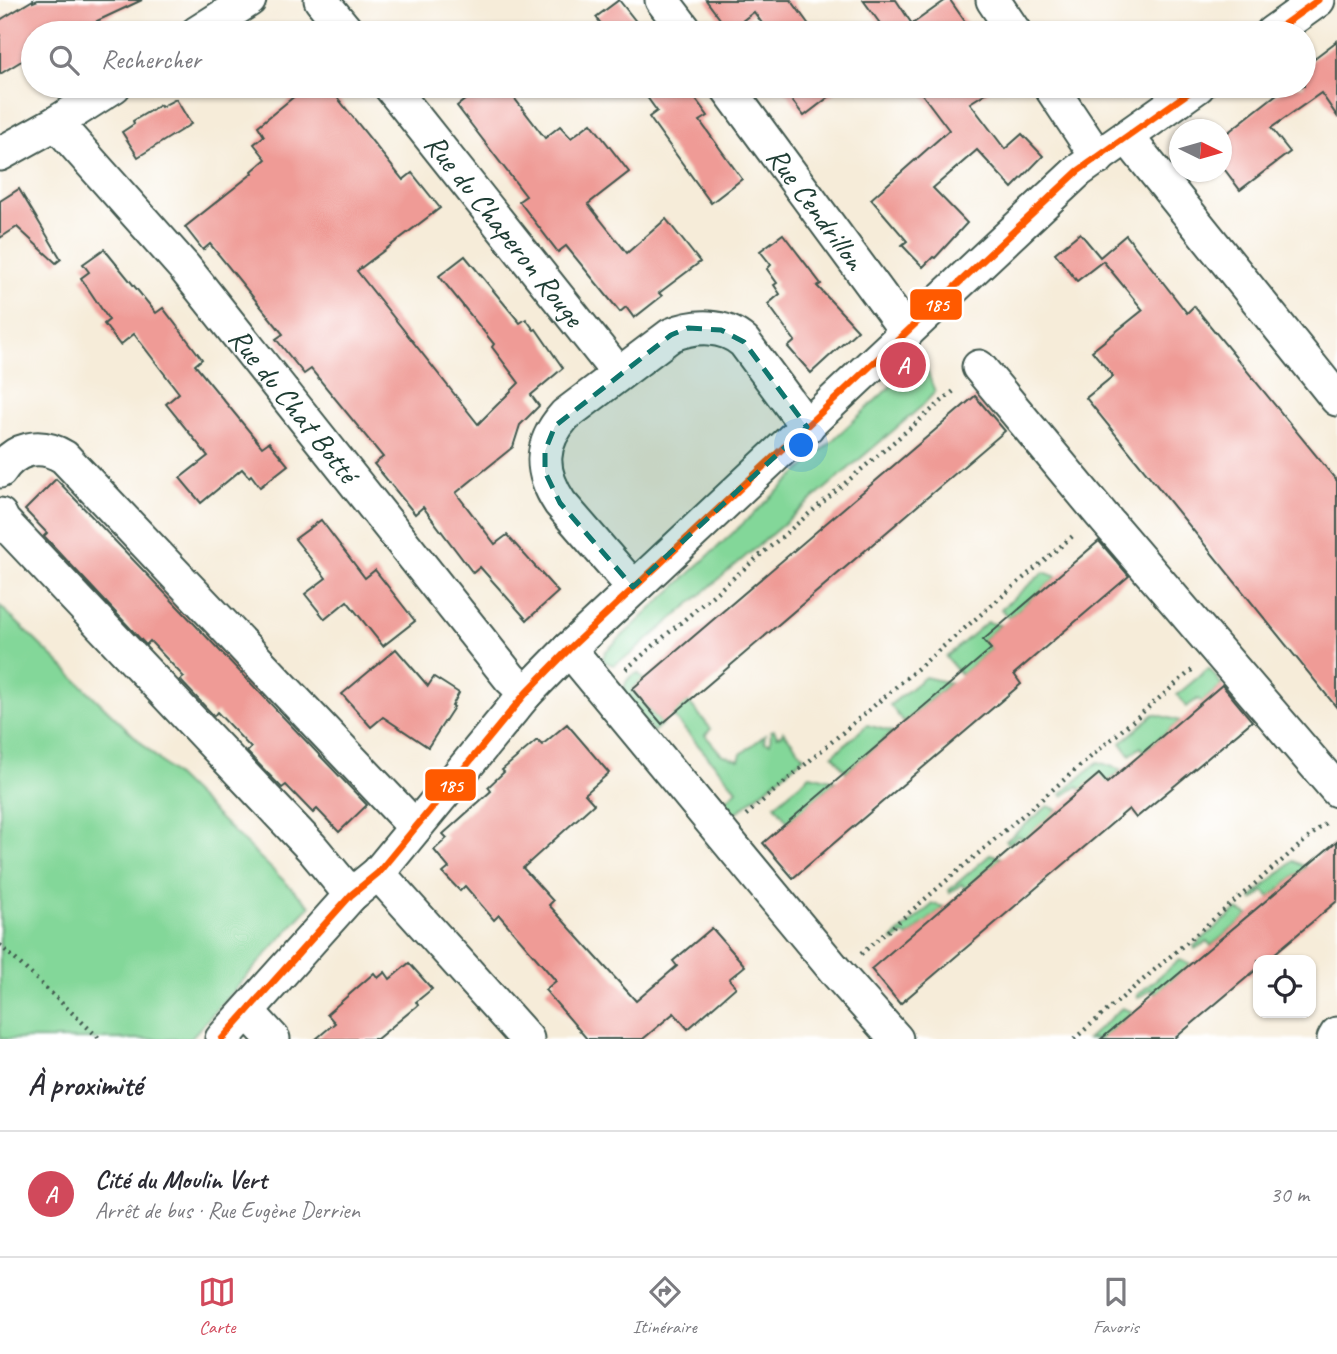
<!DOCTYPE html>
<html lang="fr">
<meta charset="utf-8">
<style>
:root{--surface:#fff;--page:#f2f2f3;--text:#2b2b33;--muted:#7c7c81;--line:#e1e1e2;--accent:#d1495b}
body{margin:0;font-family:Caveat,sans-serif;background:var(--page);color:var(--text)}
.controls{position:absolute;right:21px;bottom:21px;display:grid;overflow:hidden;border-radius:14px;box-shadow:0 2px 5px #0004}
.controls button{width:63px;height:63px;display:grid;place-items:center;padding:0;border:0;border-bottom:2px solid var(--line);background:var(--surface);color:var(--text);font:35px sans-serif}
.compass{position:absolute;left:1169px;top:119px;width:63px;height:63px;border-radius:50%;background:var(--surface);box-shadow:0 2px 5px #0004;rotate:95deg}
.you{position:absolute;left:802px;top:446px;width:24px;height:24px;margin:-18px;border:5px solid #fff;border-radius:50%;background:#1a73e8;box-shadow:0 0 0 10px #1a73e833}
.badge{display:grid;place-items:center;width:46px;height:46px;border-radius:50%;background:var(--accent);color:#fff;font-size:23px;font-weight:700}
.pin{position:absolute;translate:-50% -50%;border:4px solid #fff;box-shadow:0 2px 7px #0006}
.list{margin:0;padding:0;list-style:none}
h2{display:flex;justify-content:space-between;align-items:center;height:91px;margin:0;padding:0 28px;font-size:30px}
h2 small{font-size:23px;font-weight:400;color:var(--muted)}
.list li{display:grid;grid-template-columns:46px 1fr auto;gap:21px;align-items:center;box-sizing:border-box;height:126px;padding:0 28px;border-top:2px solid var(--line)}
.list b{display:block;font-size:26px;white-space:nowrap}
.list p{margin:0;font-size:23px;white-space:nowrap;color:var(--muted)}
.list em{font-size:23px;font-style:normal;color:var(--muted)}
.icon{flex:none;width:38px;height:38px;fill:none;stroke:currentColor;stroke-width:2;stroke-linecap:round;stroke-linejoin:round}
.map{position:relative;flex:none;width:1337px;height:1039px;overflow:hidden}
.search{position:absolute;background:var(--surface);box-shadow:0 2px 5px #0004;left:21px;right:21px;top:21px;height:77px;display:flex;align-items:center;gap:18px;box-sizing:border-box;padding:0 24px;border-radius:38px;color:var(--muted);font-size:26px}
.sheet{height:217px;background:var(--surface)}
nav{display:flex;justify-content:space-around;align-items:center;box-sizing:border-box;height:98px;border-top:2px solid var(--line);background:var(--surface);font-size:19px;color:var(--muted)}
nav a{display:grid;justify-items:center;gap:4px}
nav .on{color:var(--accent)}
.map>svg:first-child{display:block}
.green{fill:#83d799;stroke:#518a66;stroke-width:2}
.building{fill:#ef9b96}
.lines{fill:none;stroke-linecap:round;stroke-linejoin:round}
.minor-casing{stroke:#3f574d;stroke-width:37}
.path{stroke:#3f574d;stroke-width:4.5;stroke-dasharray:2 5;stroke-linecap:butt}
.minor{stroke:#fff;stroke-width:33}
.bus-1-casing{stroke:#fff;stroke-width:12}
.bus-1{stroke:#ff5a00;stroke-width:7}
.marked{fill:#0f766e;fill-opacity:0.2;stroke:#0f766e;stroke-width:5;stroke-dasharray:14 9;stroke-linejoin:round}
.labels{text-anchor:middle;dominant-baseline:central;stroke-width:6;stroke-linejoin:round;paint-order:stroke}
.street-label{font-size:30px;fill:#1f3d34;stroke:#fff}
.line-badge{stroke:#fff;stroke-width:2.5}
.badge-label{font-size:19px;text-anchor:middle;font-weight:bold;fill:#fff}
</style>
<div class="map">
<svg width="1337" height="1039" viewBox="0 0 1337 1039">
<rect width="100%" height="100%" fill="#fff"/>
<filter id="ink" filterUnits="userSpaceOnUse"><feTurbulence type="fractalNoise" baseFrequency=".0143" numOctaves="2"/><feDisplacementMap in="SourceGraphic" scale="14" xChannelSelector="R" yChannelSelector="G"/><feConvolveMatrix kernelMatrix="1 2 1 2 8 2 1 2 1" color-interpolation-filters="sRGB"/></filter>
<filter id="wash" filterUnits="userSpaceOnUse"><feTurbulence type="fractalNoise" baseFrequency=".00686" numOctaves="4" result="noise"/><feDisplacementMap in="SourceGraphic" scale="28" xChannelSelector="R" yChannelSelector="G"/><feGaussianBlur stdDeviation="1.57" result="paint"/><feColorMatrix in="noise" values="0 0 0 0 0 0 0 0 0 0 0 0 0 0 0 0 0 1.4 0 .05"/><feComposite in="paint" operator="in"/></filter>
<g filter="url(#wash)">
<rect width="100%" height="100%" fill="#f6ecd9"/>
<g class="green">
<polygon points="922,357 935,392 922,406 630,655 613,665 605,662 603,658 605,652"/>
<polygon points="1044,572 1057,577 1009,618 1001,609"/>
<polygon points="0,606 310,906 190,1039 0,1039"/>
<polygon points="987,622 1000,625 983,640 991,649 961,675 946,657"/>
<polygon points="1209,668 1222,685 1202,702 1198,699 1186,707 1177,695"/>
<path d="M638,673L644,679L632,689L662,724L653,732L624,695C624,684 626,677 638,673Z"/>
<polygon points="925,677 950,683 904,723 890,705"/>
<polygon points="688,701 711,729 705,735 721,754 739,760 741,754 765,735 764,742 770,743 771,731 774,730 777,736 782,735 783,731 804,757 735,814 726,813 718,807 737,790 672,715"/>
<polygon points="1154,714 1180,721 1144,751 1141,747 1130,755 1121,743"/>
<polygon points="867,725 893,732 846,772 833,755"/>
<polygon points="1098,762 1122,770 1107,783 1081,790 1078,786 1063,796 1061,794"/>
<polygon points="810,775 836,781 788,822 775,805"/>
<polygon points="1048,806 1058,810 1023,840 1019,836 1008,844 1006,841"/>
<polygon points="991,854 1001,858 965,889 962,884 950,893 949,890"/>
<polygon points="1293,861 1306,867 1270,897 1264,891 1253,900 1251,898"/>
<polygon points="933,904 944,907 908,937 904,934 894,941 892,939"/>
<polygon points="1237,910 1249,915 1211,946 1208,941 1195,949 1194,946"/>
<polygon points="1179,960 1191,964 1155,994 1151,989 1138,998 1137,995"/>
<polygon points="1122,1008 1133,1012 1101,1039 1087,1039"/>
</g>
<g id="blocks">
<g class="building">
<polygon points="33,0 33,2 38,0 142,0 97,21 104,33 33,33 33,54 0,74 0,20"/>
<polygon points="619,0 645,33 608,33 596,17"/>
<polygon points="706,0 791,0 815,33 769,33 754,12 729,31"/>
<polygon points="863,0 896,0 912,24 946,0 950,0 973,33 887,33"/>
<polygon points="1337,41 1337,116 1321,93 1271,128 1290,152 1240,190 1222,166 1222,137 1287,86 1304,86 1304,66"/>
<polygon points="307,86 328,86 403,180 412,173 440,208 357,271 478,424 519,383 492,347 494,344 439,276 465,256 520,323 526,319 534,330 536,329 563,368 531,395 539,406 520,425 513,447 456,493 495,544 507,535 558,592 527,620 480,567 473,573 423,507 415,514 374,464 383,457 311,369 304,374 276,339 283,334 210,244 203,250 185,227 253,173 252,171 266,159 254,144 264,136 258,126"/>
<polygon points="483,86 505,86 545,138 560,126 571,138 591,123 629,172 588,204 627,253 666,219 700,262 659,293 662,296 634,318 626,307 620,312 566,246 558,252 519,201 526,196 457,106"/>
<polygon points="639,86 686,86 708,116 700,121 742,179 711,203 649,117 657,111"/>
<polygon points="781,86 843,86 804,116"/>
<polygon points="916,86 997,86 970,103 1005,149 1022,134 1043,156 1012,188 977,150 933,188 967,223 935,258 933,257 923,267 902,245 907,241 871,199 949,130"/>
<polygon points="176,99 191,124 138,157 122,132 134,124 133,121 160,105 161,107"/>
<polygon points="19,189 61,259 56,263 17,227 0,238 0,201"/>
<polygon points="1080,233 1100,257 1126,235 1187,313 1194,306 1337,481 1337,708 1086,398 1113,376 1092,351 1143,310 1103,261 1077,281 1055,253"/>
<polygon points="783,234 821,284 817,286 858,330 811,373 788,347 795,341 768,304 780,294 774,285 777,283 767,269 771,265 760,251"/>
<polygon points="104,249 156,313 163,308 202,359 195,365 262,447 269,442 288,465 260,487 251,475 249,477 242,469 201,503 180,478 208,456 166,404 179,393 134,334 120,345 104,324 109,320 81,278 89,272 83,264"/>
<polygon points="975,396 1005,431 662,724 632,689"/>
<polygon points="56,479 367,805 339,832 317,809 313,813 286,785 282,788 247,752 251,748 217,712 214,716 180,680 184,677 150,641 146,645 44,536 47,533 25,510"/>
<polygon points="321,520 365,578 375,570 415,621 383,646 347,601 325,619 305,594 326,578 295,539"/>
<polygon points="1099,541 1129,576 1014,674 1021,684 793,878 763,843 991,649 983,640"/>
<polygon points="396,649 428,686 434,677 459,693 452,706 454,707 428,747 383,717 371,727 342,694"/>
<polygon points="1222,685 1252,721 1136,818 1129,809 900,1004 871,969 1099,774 1107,783"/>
<polygon points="567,724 609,773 585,794 594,804 523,868 553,901 549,905 636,1001 677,966 673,961 712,928 745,966 729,979 736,987 688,1029 674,1013 643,1039 587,1039 545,990 556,981 499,915 494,920 465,886 460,891 443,873 449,868 434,850 447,838 443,834 491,791 488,787 504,772 502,770 537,740 542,745"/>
<polygon points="1337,841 1337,901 1267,960 1258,960 1258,968 1174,1039 1101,1039"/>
<polygon points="409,963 432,989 416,1002 418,1005 377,1039 316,1039 335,1023 327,1014 374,973 378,978 385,972 390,979"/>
</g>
</g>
</g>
<g filter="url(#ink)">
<use href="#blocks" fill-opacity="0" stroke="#3f574d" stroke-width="2"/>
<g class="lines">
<g class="minor-casing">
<g id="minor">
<polyline points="321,0 348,33"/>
<polyline points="662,0 687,33"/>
<polyline points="993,0 1015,33"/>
<polyline points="197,33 249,0"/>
<polyline points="1272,33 1318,0"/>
<path id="s1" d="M390,86L618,373"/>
<path id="s2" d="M726,86L907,332"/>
<polyline points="1050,86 1098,158"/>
<path id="s3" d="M56,123L184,267L510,678L526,693"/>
<polyline points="1127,137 1337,399"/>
<polyline points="0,154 56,123 114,86"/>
<polyline points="979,367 1100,513 1337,790"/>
<path d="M0,471C15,448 40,442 64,457L415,827"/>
<polyline points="0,515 3,521 312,848 351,895"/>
<path d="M633,587L560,503C539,471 539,444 565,415L671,335C695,325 724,324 744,342L807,427"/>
<polyline points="569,649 838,974 896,1039"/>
<polyline points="378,873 527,1039"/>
<polyline points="248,1012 273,1039"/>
<polyline points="222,1039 351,895 378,873 526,693 569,649 1078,171 1198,86"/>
<polyline points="1334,1039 1337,1034"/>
</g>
</g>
<g class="path">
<polyline points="626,669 955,390"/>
<polyline points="746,815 1075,534"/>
<polyline points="0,945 100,1039"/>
<polyline points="861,954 1192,670"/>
<polyline points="1074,1039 1328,821"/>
</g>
<use href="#minor" class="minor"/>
<g class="bus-1-casing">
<g id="bus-1">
<polyline points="1272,33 1318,0"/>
<polyline points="222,1039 351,895 378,873 526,693 569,649 1078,171 1198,86"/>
</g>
</g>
<use href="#bus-1" class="bus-1"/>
</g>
</g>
<path class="marked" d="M688,328L721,330L744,342L807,427L633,587L560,503L545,472V451L555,426L671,335Z"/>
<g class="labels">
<g class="street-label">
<text stroke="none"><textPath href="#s2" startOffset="152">Rue Cendrillon</textPath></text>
<text stroke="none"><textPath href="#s1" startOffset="184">Rue du Chaperon Rouge</textPath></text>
<text stroke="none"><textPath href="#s3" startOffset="369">Rue du Chat Botté</textPath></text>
</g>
</g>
<g class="line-badge">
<rect x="909" y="288" width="54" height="33" rx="7" fill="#ff5a00"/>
<rect x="424" y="768" width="53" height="34" rx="7" fill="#ff5a00"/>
</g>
<g class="badge-label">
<text x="936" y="311">185</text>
<text x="450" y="792">185</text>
</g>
</svg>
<div class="controls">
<button><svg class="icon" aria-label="locate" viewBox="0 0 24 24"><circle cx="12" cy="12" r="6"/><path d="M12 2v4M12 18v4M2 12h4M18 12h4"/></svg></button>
</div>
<svg class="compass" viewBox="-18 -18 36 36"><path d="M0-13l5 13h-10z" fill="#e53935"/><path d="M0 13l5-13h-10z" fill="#7c7c81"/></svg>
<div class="you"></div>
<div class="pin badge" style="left:903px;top:365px">A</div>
<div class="search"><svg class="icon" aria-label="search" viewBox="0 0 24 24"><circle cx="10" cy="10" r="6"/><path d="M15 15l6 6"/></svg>Rechercher</div>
</div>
<section class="sheet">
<h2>À proximité<small></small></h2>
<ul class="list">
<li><span class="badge">A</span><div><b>Cité du Moulin Vert</b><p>Arrêt de bus · Rue Eugène Derrien</p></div><em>30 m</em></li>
</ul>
</section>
<nav>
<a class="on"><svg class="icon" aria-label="map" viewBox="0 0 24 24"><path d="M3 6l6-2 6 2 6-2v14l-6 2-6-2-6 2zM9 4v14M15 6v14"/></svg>Carte</a>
<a><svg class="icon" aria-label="directions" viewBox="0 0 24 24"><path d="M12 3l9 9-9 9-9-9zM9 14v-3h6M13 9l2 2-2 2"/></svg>Itinéraire</a>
<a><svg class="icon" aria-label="saved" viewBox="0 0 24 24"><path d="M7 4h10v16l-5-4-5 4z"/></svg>Favoris</a>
</nav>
